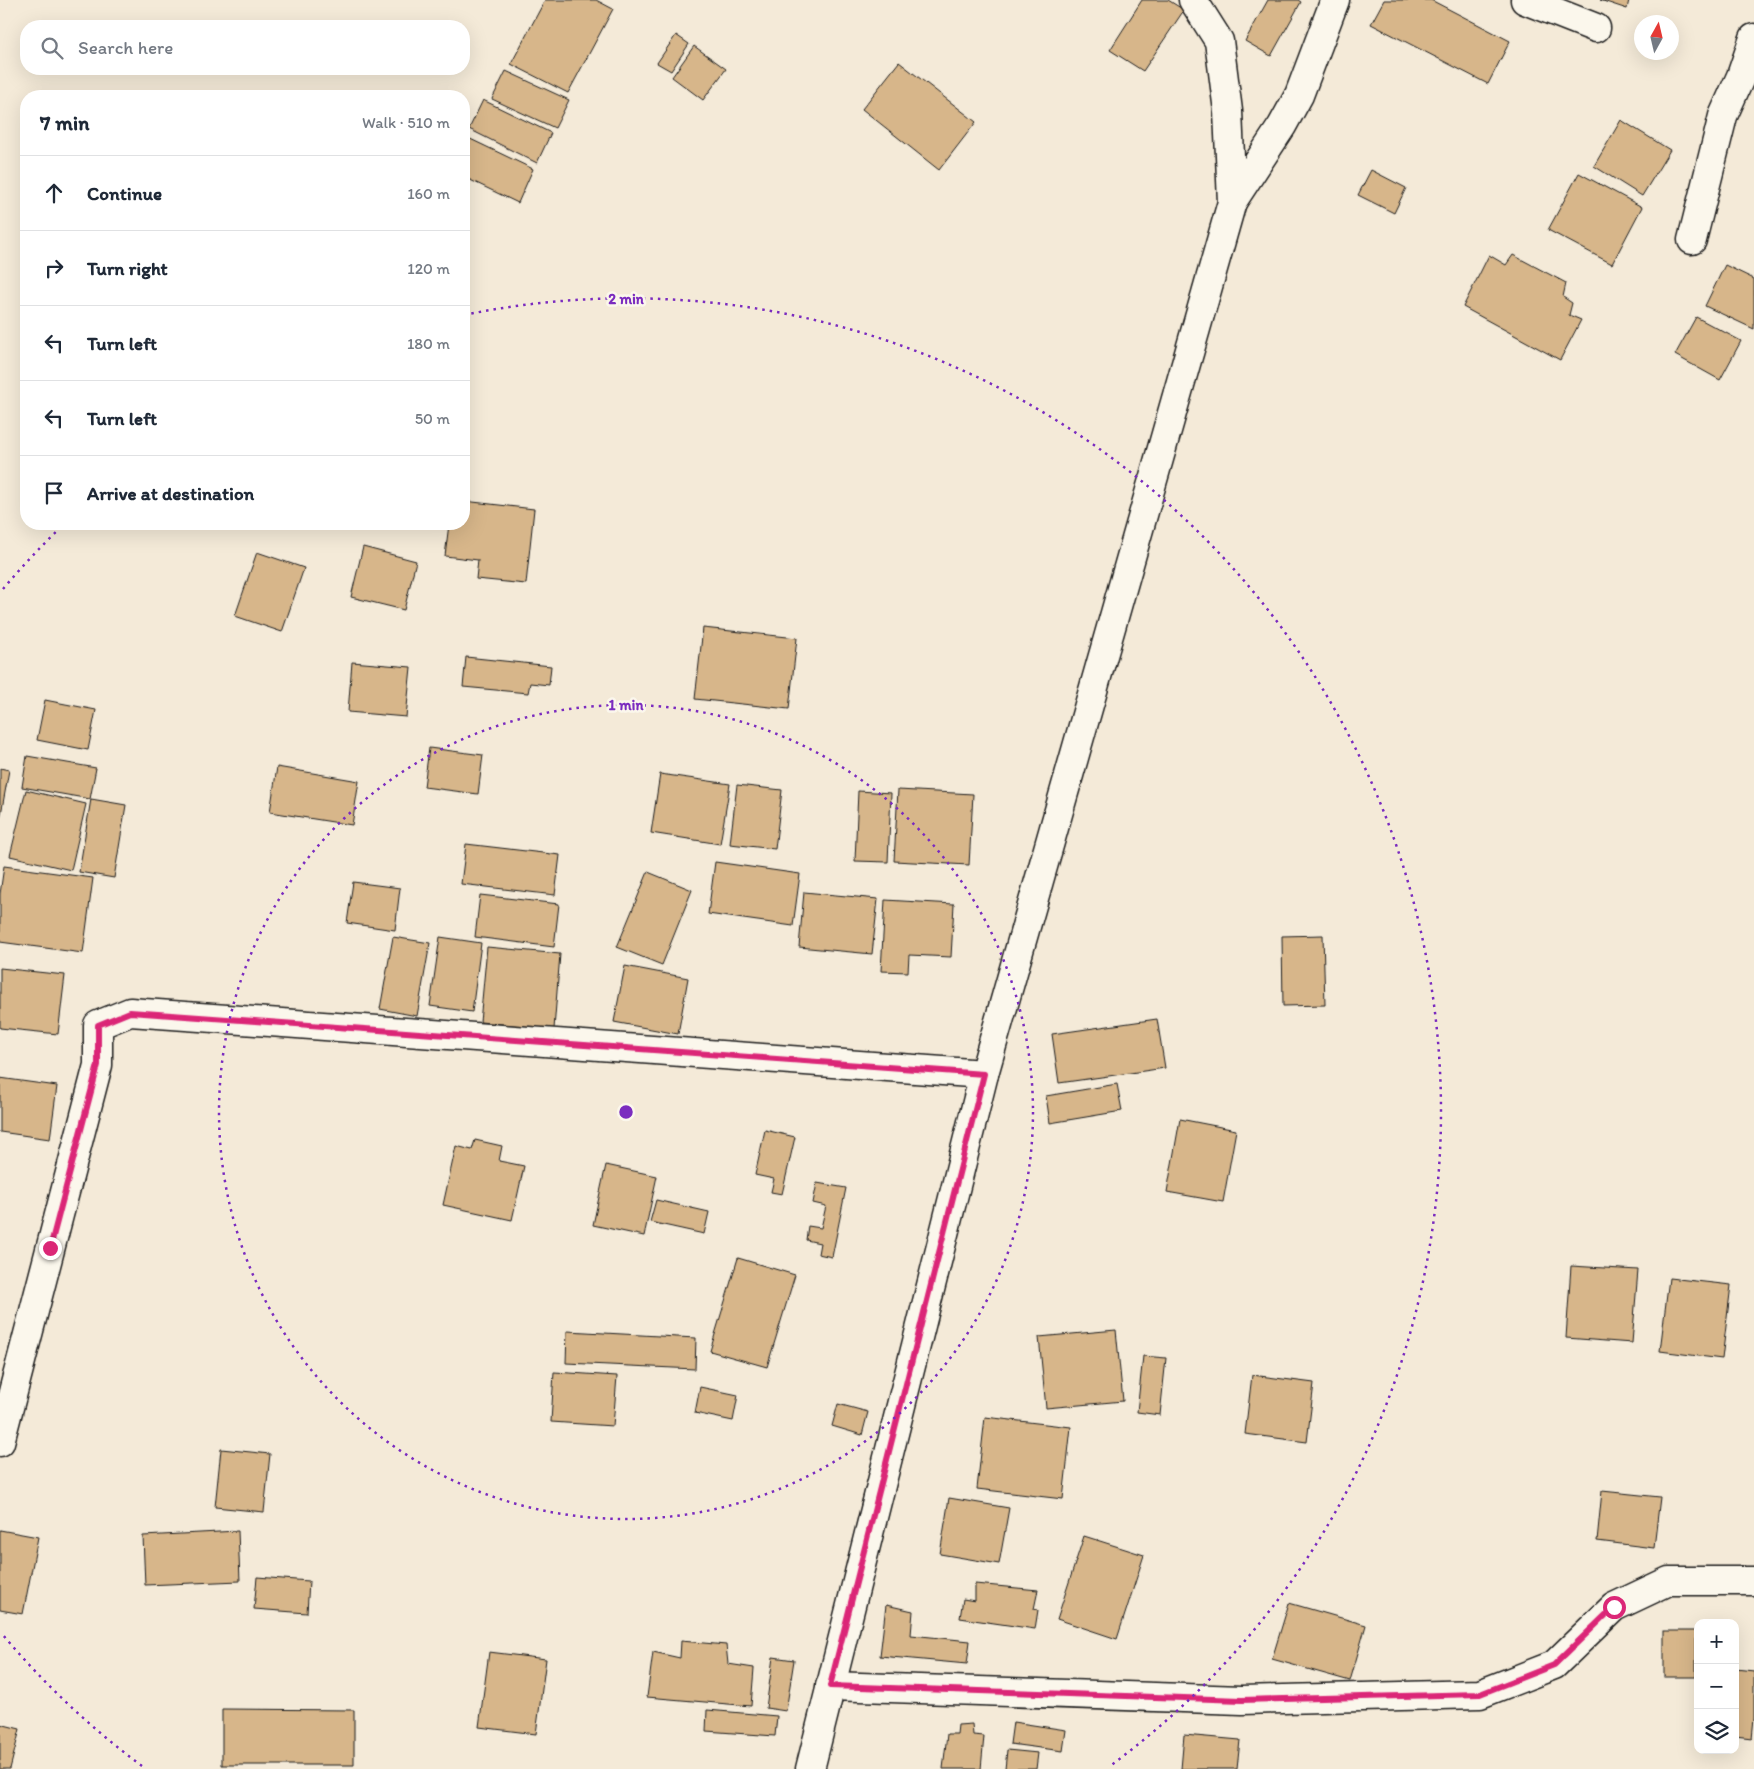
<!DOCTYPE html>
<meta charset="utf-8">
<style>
:root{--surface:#fff;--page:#f2f2f3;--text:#1f2937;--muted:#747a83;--line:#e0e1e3}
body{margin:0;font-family:Itim,sans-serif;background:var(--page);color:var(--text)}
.controls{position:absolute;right:15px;bottom:15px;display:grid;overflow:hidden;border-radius:10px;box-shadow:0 5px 20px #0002}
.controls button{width:45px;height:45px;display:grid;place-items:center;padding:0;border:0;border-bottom:1px solid var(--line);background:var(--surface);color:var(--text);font:25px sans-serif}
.compass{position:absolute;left:1634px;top:15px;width:45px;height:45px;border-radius:50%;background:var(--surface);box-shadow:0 5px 20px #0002;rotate:8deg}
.stop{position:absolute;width:15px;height:15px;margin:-11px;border:4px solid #db2777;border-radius:50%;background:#fff}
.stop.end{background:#db2777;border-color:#fff;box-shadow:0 1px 5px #0008}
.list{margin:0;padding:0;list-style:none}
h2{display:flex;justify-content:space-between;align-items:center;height:65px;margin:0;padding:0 20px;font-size:21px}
h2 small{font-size:16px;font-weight:400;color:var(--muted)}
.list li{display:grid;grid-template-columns:32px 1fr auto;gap:15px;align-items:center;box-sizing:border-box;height:75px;padding:0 20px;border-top:1px solid var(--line)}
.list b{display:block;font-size:19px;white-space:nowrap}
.list em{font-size:16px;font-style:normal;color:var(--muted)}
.icon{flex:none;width:28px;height:28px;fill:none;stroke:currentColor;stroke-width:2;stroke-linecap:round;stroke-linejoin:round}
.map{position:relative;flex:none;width:1754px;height:1769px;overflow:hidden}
.search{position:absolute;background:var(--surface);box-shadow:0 5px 20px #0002;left:20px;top:20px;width:450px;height:55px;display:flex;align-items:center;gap:12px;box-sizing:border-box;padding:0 18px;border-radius:20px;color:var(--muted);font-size:19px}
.panel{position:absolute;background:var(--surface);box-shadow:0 5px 20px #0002;left:20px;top:90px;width:450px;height:440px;border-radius:20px}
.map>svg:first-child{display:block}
.building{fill:#d7b68a;stroke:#1c1c1c}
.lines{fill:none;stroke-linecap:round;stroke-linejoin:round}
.minor-casing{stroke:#1c1c1c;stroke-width:31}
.minor{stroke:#fbf7ec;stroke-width:28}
.route{stroke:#db2777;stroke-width:6}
.ring{fill:none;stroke:#7b2cbf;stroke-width:2.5;stroke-dasharray:2.5 5}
.centre{fill:#7b2cbf;stroke:#fbf7ec;stroke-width:2.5}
.ring-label{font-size:15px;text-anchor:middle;font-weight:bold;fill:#7b2cbf;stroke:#fbf7ec;stroke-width:5;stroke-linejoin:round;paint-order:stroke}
</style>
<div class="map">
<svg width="1754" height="1769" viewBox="0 0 1754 1769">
<rect width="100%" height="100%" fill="#f4ead8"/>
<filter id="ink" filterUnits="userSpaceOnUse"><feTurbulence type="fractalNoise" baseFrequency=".02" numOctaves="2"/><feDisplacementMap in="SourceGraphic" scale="10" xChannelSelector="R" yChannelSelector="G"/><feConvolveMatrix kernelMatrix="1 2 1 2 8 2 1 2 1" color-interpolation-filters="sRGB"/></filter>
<g filter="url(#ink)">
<g class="building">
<polygon points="545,0 596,0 613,9 568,93 511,64"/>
<polygon points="1142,0 1168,0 1184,10 1143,71 1110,50"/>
<polygon points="1268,0 1298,0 1301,2 1271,56 1245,41"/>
<polygon points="1384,0 1431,0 1510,41 1488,84 1371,24"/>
<polygon points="1600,0 1629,0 1627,9"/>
<polygon points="676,35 689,44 671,71 657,63"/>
<polygon points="694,46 726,69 703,100 672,77"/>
<polygon points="899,62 976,122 939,170 862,109"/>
<polygon points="506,71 569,100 555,128 492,99"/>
<polygon points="483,100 551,133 537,163 469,129"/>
<polygon points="1621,120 1670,150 1642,196 1594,166"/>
<polygon points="464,136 533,169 518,203 464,177"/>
<polygon points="1371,170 1406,188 1394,213 1358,195"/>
<polygon points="1579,173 1642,207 1612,264 1548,230"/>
<polygon points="1489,255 1506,265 1513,255 1566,283 1563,297 1572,303 1569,315 1581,320 1560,360 1463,307"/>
<polygon points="1725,265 1754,279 1754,329 1705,306"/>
<polygon points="1696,317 1741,341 1720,380 1675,355"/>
<polygon points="464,501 534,509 526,584 476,579 478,560 445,556 449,524 464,524"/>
<polygon points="363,547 416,561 404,610 351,597"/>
<polygon points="257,552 304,568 282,632 235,616"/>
<polygon points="703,628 797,638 789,709 695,699"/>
<polygon points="466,657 551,666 549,685 530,683 528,693 463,687"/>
<polygon points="352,662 411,667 406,717 348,712"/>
<polygon points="45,700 96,710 88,750 37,740"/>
<polygon points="429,748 483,755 478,794 424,787"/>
<polygon points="27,756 96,768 90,799 22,787"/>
<polygon points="277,767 359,781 352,825 270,812"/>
<polygon points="0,768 9,770 0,820"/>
<polygon points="660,774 730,784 720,844 651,833"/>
<polygon points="737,785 782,790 775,849 730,844"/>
<polygon points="26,790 86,804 71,870 10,856"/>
<polygon points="898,790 973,794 969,865 894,861"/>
<polygon points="858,791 891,793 888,862 855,861"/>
<polygon points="91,799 126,805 114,878 79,872"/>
<polygon points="466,844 560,855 555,895 461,884"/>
<polygon points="715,862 800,874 793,926 708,914"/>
<polygon points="4,866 93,878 83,953 0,942 0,894"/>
<polygon points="648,872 692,890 662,965 617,947"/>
<polygon points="353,882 400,888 395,930 347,923"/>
<polygon points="804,892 878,899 872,954 799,947"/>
<polygon points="480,895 559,904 554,947 475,937"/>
<polygon points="885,900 954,904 951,957 909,955 908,972 881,971"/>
<polygon points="1323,935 1325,1005 1283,1006 1282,936"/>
<polygon points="393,937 430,943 417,1016 380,1009"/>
<polygon points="440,937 481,943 472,1012 430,1006"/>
<polygon points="487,947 560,954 554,1029 480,1022"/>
<polygon points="625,966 688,978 678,1034 614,1022"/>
<polygon points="0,968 65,975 58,1034 0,1028"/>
<polygon points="1157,1019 1165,1068 1059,1083 1052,1034"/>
<polygon points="0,1078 57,1086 50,1139 0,1132"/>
<polygon points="1117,1084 1122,1111 1050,1123 1046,1096"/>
<polygon points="1180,1119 1236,1130 1223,1202 1167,1192"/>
<polygon points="765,1130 795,1137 782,1194 771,1192 774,1179 755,1175"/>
<polygon points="475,1140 502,1146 499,1161 524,1166 512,1220 443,1205 456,1146 472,1150"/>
<polygon points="606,1165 657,1176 644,1236 593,1225"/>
<polygon points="817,1183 846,1188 832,1257 818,1254 820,1243 806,1240 808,1226 821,1228 826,1206 813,1203"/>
<polygon points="656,1200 709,1212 704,1234 650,1222"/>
<polygon points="738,1258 795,1275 767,1367 710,1351"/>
<polygon points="1571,1266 1638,1270 1632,1343 1566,1338"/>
<polygon points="1669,1278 1731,1285 1722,1359 1660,1351"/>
<polygon points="1116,1330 1123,1401 1046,1408 1039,1337"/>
<polygon points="567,1331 696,1338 695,1369 566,1363"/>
<polygon points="1143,1356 1166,1358 1160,1415 1137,1412"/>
<polygon points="554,1372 617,1376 613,1426 551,1422"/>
<polygon points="1252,1375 1314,1383 1307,1442 1245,1434"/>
<polygon points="700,1387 738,1395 733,1421 695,1413"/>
<polygon points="838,1404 868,1412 862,1435 832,1426"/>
<polygon points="985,1417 1071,1427 1063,1499 977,1489"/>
<polygon points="221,1449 270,1454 264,1512 215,1507"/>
<polygon points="1602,1491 1660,1497 1654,1548 1597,1541"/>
<polygon points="949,1498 1009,1508 999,1564 940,1554"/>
<polygon points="0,1530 38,1537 23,1614 0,1610"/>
<polygon points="238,1531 240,1581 145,1585 143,1536"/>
<polygon points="1084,1536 1144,1555 1117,1639 1057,1619"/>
<polygon points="257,1577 309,1581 307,1613 254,1609"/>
<polygon points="975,1584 1038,1590 1034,1609 1038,1610 1035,1629 960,1618 963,1599 975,1601"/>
<polygon points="1289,1603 1366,1625 1350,1681 1272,1659"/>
<polygon points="886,1605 913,1611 911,1635 970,1641 967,1664 880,1656"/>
<rect x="1664" y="1631" width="32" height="46"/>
<polygon points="681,1641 726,1645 728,1664 754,1668 751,1706 647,1697 653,1652 680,1658"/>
<polygon points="489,1652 546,1659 536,1734 479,1727"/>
<polygon points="773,1657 794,1660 786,1711 766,1708"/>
<polygon points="1735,1669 1754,1671 1754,1718 1752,1738 1735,1736"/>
<polygon points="222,1709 354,1710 354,1765 222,1765"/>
<polygon points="707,1710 777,1716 775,1736 706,1731"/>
<polygon points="1013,1722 1066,1730 1063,1751 1010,1744"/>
<polygon points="0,1724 20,1729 10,1769 0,1769"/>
<polygon points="972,1724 973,1735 984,1736 981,1769 943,1769 947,1734 957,1734 958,1725"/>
<polygon points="1184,1735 1240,1740 1237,1769 1181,1769"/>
<polygon points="1007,1750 1038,1753 1036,1769 1005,1769"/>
</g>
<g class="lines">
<g class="minor-casing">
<g id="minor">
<polyline points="1193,0 1219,41 1228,111 1232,202 1282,126 1299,95 1335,0"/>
<polyline points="1525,0 1596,28"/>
<polyline points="1692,240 1723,116 1741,76 1754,38"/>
<polyline points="0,1442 98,1065 98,1025 130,1012 984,1074"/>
<polyline points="830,1686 1242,1700 1480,1694 1554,1665 1614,1607 1669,1581 1754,1581"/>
<polyline points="810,1769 984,1074 1232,202"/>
</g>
</g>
<use href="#minor" class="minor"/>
</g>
</g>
<g class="lines" filter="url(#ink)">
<polyline class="route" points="50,1248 98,1065 98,1025 130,1012 984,1074 830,1686 1242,1700 1480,1694 1554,1665 1614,1607"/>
</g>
<g class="ring">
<circle cx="626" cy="1112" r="407"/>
<path d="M142 1766A813 813 0 0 1 3 1635M3 589A813 813 0 0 1 61 527M464 315A813 813 0 0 1 1110 1766"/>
</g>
<circle cx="626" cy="1112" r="8" class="centre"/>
<g class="ring-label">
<text x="626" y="304">2 min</text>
<text x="626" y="710">1 min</text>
</g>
</svg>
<div class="controls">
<button>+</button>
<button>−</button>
<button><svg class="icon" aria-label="layers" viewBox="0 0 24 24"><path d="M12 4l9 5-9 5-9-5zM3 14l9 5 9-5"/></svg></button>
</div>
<svg class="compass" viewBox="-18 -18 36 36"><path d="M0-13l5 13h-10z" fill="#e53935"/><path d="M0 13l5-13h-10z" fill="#747a83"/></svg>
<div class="stop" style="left:1614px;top:1607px"></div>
<div class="stop end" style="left:50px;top:1248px"></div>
<div class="search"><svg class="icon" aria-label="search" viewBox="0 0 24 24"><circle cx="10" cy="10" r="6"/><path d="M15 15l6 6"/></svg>Search here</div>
<section class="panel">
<h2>7 min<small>Walk · 510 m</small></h2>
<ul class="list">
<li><svg class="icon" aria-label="ahead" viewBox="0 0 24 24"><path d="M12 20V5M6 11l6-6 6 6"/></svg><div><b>Continue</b></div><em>160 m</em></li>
<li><svg class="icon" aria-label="right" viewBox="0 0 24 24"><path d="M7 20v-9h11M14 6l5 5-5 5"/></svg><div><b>Turn right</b></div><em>120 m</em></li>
<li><svg class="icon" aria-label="left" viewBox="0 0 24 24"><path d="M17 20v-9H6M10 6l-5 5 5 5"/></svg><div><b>Turn left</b></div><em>180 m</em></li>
<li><svg class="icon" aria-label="left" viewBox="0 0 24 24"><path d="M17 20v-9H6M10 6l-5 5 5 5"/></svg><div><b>Turn left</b></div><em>50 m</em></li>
<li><svg class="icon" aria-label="arrive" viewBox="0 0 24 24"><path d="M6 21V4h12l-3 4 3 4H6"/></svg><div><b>Arrive at destination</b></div></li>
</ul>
</section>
</div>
